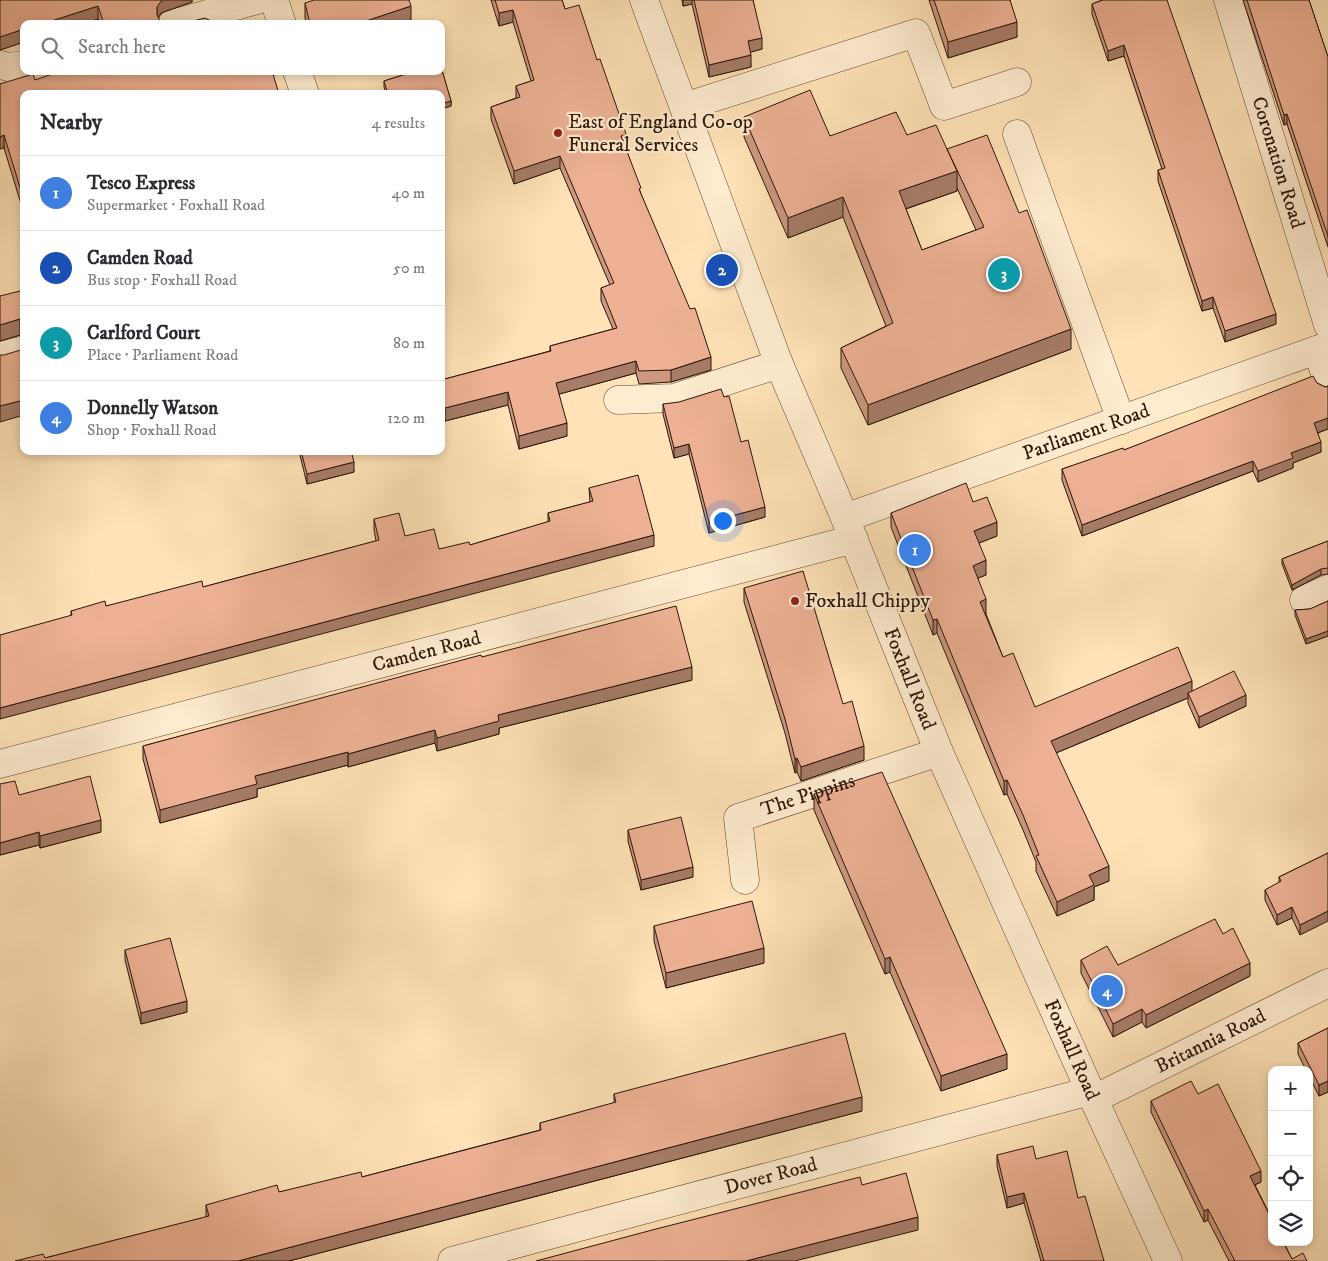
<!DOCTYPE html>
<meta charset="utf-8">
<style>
:root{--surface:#fff;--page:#f7f7f7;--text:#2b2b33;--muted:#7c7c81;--line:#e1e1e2;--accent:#b45309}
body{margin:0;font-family:"IM FELL DW Pica",serif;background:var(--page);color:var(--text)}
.controls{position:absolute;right:15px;bottom:15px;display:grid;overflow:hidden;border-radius:10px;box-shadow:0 2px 8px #0003}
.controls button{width:45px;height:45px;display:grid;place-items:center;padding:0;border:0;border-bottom:1px solid var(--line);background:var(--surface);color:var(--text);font:25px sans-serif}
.you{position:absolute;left:722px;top:520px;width:18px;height:18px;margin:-12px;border:4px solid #fff;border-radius:50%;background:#1a73e8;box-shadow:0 0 0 8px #1a73e833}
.badge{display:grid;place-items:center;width:32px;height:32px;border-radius:50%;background:var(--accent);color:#fff;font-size:16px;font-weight:700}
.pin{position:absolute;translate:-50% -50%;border:2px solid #fff;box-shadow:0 1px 5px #0006}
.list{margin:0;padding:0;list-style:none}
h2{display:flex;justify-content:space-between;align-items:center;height:65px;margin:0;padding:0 20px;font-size:21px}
h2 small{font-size:16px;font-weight:400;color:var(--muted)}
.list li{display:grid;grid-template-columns:32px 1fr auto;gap:15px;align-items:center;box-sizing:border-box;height:75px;padding:0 20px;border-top:1px solid var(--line)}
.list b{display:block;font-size:19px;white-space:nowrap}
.list p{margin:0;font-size:16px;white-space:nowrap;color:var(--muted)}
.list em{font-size:16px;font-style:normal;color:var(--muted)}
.icon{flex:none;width:28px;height:28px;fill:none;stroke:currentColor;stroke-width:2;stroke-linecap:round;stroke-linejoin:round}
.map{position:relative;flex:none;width:1328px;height:1261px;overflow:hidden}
.search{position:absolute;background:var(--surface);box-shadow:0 2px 8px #0003;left:20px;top:20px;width:425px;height:55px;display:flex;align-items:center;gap:12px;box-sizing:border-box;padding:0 18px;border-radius:10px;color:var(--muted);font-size:19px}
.panel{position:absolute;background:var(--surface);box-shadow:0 2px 8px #0003;left:20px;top:90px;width:425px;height:365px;border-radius:10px}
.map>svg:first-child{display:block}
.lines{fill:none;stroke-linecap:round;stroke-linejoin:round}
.minor-casing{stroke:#614935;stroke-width:29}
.minor{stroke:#ffecd0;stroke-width:28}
.wall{fill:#cd9880;stroke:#2c160a;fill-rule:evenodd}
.shaded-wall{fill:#a77c68;stroke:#2c160a}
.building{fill:#eeb195;stroke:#2c160a}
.poi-dot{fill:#8f2418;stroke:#ffecd0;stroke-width:2}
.labels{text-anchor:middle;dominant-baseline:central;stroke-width:4.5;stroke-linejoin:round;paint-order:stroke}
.poi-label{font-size:20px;fill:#2c160a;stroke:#ffecd0;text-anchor:start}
.street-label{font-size:20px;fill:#2c160a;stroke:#ffecd0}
</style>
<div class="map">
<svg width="1328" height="1261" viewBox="0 0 1328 1261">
<rect width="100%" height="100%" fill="#ffe2b7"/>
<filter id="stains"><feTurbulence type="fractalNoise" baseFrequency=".004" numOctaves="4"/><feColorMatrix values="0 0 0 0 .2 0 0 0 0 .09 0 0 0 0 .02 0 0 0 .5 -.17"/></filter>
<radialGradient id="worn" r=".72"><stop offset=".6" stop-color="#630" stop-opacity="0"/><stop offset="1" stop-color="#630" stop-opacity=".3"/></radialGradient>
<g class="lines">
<g class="minor-casing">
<g id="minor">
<polyline points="274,0 282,24"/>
<path id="s1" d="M644,0L779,364L845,518L939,752L1090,1091L1168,1261"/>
<path id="s2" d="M1228,0L1328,325"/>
<polyline points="172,24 257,0"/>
<polyline points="0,65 9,67 24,65"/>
<polyline points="297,71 305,94"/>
<polyline points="684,107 916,33 944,106 1017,82"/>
<polyline points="1017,134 1121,420"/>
<polyline points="1317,350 1328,382"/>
<polyline points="0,356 24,350"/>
<polyline points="618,400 674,398 779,364"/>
<path id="s3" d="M845,518L1328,346"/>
<polyline points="1304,600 1328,589"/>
<path id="s4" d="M0,764L854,539"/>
<path id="s5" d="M745,880L738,818L939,752"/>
<path id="s6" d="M1094,1099L1328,983"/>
<path id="s7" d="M452,1261L1090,1091"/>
</g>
</g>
<use href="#minor" class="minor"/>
</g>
<g class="wall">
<polygon points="0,0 192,0 192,2 161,13 158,18 161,23 163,24 100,24 98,19 82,24 24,24 24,42 0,50"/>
<polygon points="491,0 562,0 565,9 597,60 641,194 711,370 671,382 639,384 636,373 559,394 567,436 519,449 508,405 445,421 441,406 441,380 550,351 550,346 613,329 601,301 601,288 610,285 560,168 514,184 491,119 491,107 516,98 516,86 531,81 513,22 499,26"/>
<polygon points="682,0 753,0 762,49 750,52 751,67 709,77 692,4 683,6"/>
<polygon points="929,0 1010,0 1017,37 948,58"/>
<polygon points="1102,0 1276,324 1225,342 1213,308 1202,311 1158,181 1158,170 1162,169 1124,56 1108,61 1092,14 1092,4"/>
<polygon points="1243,0 1309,0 1328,57 1328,247 1287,124 1284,125"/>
<polygon points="305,3 411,20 401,24 306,24 305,17"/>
<polygon points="441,67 451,101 451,106 441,109 441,94 386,94 384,87 384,81 416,71 441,71"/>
<polygon points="282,73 24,94 22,207 4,148 0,84 35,80"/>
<path d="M744,117L830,136L907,135L947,151V149L1071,349L868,425L841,368V348L886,326L843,217L788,238L744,137ZM957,188L976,230L922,250L906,209L957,191Z"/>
<polygon points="24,290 24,335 20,335 0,341"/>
<polygon points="1317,383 1325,387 1328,386 1328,429 1318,433 1321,452 1293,463 1293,468 1258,482 1253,471 1082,536 1062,480 1062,469 1124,450"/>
<polygon points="663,404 741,442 765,517 709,533 689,454 674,458 663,414"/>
<polygon points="299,451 351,451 354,472 307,484"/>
<polygon points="589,488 654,546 71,615 71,611 106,606 203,587 376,541 374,530 374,519 405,536 439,549 470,545 548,522 548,513 590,502"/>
<polygon points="973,502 997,536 979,543 986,575 978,578 986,614 1003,657 1035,707 1192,691 1246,706 1199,728 1188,703 1188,698 1056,753 1109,881 1094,887 1094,900 1057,916 1036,871 1036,862 1023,830 1007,794 1004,795 937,633 933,635 891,527 891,513"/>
<polygon points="1328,541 1328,574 1321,575 1292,590 1282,564 1282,559"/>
<polygon points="744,588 843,704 864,760 801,781 797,772 795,773 785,733 744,602"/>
<polygon points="1328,601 1328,636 1306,644 1295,615 1295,610 1310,609"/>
<polygon points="482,657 692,680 499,728 499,734 437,751 435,743 348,767 348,765 257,789 257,797 160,823 143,759 143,746"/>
<polygon points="0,784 19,795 101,832 40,848 39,845 0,855"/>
<polygon points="814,794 1007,1069 941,1091 890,972 885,974 814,810"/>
<polygon points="628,830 693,877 641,890 628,841"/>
<polygon points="1328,853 1300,935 1292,918 1277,925 1265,900 1265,890 1279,883 1279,877"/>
<polygon points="654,926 764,963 666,988 654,941"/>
<polygon points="1223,934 1250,976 1146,1028 1142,1022 1113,1037 1081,973 1081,960 1118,965"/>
<polygon points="125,950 187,1012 141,1024 125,960"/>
<polygon points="1328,1028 1328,1092 1319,1096 1309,1076 1309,1070 1306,1070 1298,1054 1298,1043"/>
<polygon points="614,1094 862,1111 289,1261 15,1261 45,1258 206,1217 206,1205 279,1192 362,1177 540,1130 540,1123 614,1103"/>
<polygon points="1198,1094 1261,1182 1255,1185 1292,1259 1307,1261 1229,1261 1208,1220 1204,1222 1151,1112 1151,1101"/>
<polygon points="997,1155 1036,1159 1078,1198 1104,1261 1041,1261 1024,1203 1007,1208 997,1166"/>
</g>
<g class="shaded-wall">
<polygon points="161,0 192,0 192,2 161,13 157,20 157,7"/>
<polygon points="683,0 692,0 692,4 683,6"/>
<polygon points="98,6 98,19 82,24 42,24"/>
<polygon points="411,6 411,20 401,24 366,24 366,21"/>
<polygon points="513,10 513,22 499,26 499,13"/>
<polygon points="1017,22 1017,37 948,58 948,42"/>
<polygon points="24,29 24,42 0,50 0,37"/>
<polygon points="762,38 762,49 748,53 748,41"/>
<polygon points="1124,45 1124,56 1108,61 1108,51"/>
<polygon points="751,55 751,67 709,77 709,65"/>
<polygon points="270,71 282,71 282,73 270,76"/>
<polygon points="451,101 451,106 441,109 441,104"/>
<polygon points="1287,114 1287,124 1284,125 1284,115"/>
<polygon points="626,134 626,147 621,136"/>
<polygon points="4,135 4,148 0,149 0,137"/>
<polygon points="560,156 560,168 514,184 514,171"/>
<polygon points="957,171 957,191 899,211 899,191"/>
<polygon points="24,193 24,206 22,207 22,194"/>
<polygon points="843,197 843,217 788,238 788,218"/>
<polygon points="1213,297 1213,308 1202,311 1202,301"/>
<polygon points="1276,314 1276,324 1225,342 1225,331"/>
<polygon points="20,319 20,335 0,341 0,325"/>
<polygon points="1071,329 1071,349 868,425 868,405"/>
<polygon points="711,357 711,370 671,382 671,370"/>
<polygon points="636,361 636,373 556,395 556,383"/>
<polygon points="508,392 508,405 445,421 445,408"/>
<polygon points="24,400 24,415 0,422 0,406"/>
<polygon points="1328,418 1328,429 1314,434 1314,423"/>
<polygon points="567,423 567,436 519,449 519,436"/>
<polygon points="1321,442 1321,452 1293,463 1293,468 1258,482 1258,471 1291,453"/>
<polygon points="689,444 689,454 674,458 674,448"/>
<polygon points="1253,461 1253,471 1082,536 1082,525"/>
<polygon points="354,462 354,472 307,484 307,474"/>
<polygon points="765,507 765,517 709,533 709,522"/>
<polygon points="997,522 997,536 974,545 974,531"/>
<polygon points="654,535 654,546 0,719 0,708"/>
<polygon points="986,560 986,575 973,580 973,566"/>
<polygon points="1321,569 1321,575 1292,590 1292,585"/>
<polygon points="986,599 986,614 980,616 980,602"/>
<polygon points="937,619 937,633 933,635 933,620"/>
<polygon points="1328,631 1328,636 1306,644 1306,639"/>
<polygon points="692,667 692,680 499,728 499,734 437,751 437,738 498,715"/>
<polygon points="1192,681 1192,696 1188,693 1188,698 1051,755 1051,741"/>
<polygon points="1246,695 1246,706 1199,728 1199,717"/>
<polygon points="435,730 435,743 348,767 348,754"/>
<polygon points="864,746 864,760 801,781 801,767"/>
<polygon points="348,752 348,765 257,789 257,797 160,823 160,810 255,776"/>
<polygon points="797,758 797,772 795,773 795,759"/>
<polygon points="1007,780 1007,794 1004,795 1004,781"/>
<polygon points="101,820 101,832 40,848 40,836"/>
<polygon points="39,832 39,845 0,855 0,843"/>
<polygon points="1109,866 1109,881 1094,887 1094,900 1057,916 1057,902 1089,875"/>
<polygon points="693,867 693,877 641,890 641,880"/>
<polygon points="1292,907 1292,918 1277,925 1277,915"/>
<polygon points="1328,911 1328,921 1300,935 1300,925"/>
<polygon points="764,948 764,963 666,988 666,973"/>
<polygon points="890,957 890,972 885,974 885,959"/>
<polygon points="1250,963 1250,976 1146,1028 1146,1015"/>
<polygon points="187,1001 187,1012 141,1024 141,1013"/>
<polygon points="1142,1009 1142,1022 1113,1037 1113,1024"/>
<polygon points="1007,1054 1007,1069 941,1091 941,1076"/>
<polygon points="1328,1081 1328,1092 1319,1096 1319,1085"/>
<polygon points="862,1097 862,1111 289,1261 238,1261"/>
<polygon points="1261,1171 1261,1182 1250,1187 1250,1176"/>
<polygon points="1024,1193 1024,1203 1007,1208 1007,1197"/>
<polygon points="1208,1209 1208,1220 1204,1222 1204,1211"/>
<polygon points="918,1217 918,1230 795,1261 746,1261"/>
</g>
<g class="building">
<polygon points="0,0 162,0 157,7 157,15 161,23 163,24 104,24 98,6 42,24 24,24 24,29 0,37"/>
<polygon points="314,0 409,0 411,6 366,21 368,24 310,24 305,3"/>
<polygon points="495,0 562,0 565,9 579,5 597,60 600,59 626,134 621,136 641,188 639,189 690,309 695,308 711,357 671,370 639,371 636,361 556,383 567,423 519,436 508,392 445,408 441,393 441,380 551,351 550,346 617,328 601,288 614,283 560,156 514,171 491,107 520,97 516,86 534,80 513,10 499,13"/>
<polygon points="694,0 753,0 762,38 748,41 751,55 709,65"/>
<polygon points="934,0 1010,0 1017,22 948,42"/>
<polygon points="1103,0 1167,0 1276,314 1225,331 1213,297 1202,301 1158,170 1165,168 1124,45 1108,51 1092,4"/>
<polygon points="1247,0 1309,0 1328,57 1328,236 1287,114 1284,115"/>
<polygon points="205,18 217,24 181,24"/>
<polygon points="441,67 451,101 441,104 441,94 388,94 384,81 416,71 441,71"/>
<polygon points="61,71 272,71 279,94 24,94 24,193 22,194 4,135 0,137 0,84 33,74 35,80"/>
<polygon points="810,90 830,136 896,112 907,135 936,125 957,171 899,191 922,250 984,227 947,149 987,135 1019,213 1027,210 1071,329 868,405 841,348 893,323 843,197 788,218 744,117"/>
<polygon points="24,290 24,319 20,319 0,325 0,296"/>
<polygon points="24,349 24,400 0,406 0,355 4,355"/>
<polygon points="1313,376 1317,383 1325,387 1328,386 1328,418 1314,423 1321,442 1291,453 1293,458 1258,471 1253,461 1082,525 1062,469 1123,448 1124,450"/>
<polygon points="721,389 724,397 729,396 741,442 748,440 765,507 709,522 689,444 674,448 663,404 679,402"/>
<polygon points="301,451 351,451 354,462 307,474"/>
<polygon points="638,475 654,535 0,708 0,635 72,615 71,611 105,601 106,606 202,581 203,587 379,540 374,519 399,513 405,536 434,529 439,549 469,542 470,545 550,521 548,513 593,501 589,488"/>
<polygon points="966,483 973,502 987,497 997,522 974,531 986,560 973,566 986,599 980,602 1003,657 1013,653 1035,707 1178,647 1192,681 1051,741 1109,866 1089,875 1094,885 1057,902 1036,856 1039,855 1023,815 1007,780 1004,781 937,619 933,620 891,513"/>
<polygon points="1328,541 1328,568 1321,569 1292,585 1282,559"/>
<polygon points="803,571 843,704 852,701 864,746 801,767 797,758 795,759 785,719 744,588"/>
<polygon points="1328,601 1328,631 1306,639 1295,610 1310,609"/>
<polygon points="676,606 692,667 498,715 499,721 437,738 435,730 348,754 348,752 255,776 257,784 160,810 143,746 481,655 482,657"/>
<polygon points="1234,671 1246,695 1199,717 1188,693"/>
<polygon points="882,772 1007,1054 941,1076 890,957 885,959 814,794"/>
<polygon points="90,776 101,820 40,836 39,832 0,843 0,784 15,781 19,795"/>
<polygon points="681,817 693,867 641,880 628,830"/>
<polygon points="1328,853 1328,911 1300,925 1292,907 1277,915 1265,890 1281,881 1279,877"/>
<polygon points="752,901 764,948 666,973 654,926"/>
<polygon points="1215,919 1223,934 1233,928 1250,963 1146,1015 1142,1009 1113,1024 1081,960 1107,946 1118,965"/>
<polygon points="170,938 187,1001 141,1013 125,950"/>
<polygon points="1328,1028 1328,1081 1319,1085 1298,1043"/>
<polygon points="845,1033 862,1097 238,1261 15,1261 43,1254 45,1258 209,1216 206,1205 277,1185 279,1192 361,1172 362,1177 541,1130 540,1123 616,1102 614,1094"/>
<polygon points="1191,1081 1198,1094 1218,1084 1261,1171 1250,1176 1272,1220 1272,1242 1283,1242 1292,1259 1303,1253 1307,1261 1235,1261 1208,1209 1204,1211 1151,1101"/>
<polygon points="1033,1146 1036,1159 1067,1151 1078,1198 1085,1196 1104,1261 1044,1261 1024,1193 1007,1197 997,1155"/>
<polygon points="906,1173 918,1217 746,1261 536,1261 656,1229 860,1177 862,1185"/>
</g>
<g class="poi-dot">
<circle cx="558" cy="133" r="5"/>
<circle cx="795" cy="601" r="5"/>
</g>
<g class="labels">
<g class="poi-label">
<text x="568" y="122">East of England Co-op<tspan x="568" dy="23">Funeral Services</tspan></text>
<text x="805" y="601">Foxhall Chippy</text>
</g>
<g class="street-label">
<text stroke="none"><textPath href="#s2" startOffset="170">Coronation Road</textPath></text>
<text stroke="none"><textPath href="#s3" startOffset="256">Parliament Road</textPath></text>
<text stroke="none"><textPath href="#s4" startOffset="441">Camden Road</textPath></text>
<text stroke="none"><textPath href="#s1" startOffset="729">Foxhall Road</textPath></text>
<text stroke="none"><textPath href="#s5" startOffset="136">The Pippins</textPath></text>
<text stroke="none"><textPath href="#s6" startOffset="130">Britannia Road</textPath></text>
<text stroke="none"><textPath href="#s1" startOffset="1134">Foxhall Road</textPath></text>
<text stroke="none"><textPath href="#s7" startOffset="330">Dover Road</textPath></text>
</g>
</g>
<rect width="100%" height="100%" filter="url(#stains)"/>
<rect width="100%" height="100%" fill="url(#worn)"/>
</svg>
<div class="controls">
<button>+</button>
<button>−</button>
<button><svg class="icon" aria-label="locate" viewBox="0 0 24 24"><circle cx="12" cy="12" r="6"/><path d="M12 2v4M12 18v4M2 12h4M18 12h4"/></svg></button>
<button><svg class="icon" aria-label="layers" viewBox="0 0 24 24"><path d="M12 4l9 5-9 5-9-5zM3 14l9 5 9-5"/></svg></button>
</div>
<div class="you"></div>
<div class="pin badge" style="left:915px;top:550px;background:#3f7fe0">1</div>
<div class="pin badge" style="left:722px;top:270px;background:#1a4fb4">2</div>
<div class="pin badge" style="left:1004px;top:274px;background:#0f9aa8">3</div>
<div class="pin badge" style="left:1107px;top:991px;background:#3f7fe0">4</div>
<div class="search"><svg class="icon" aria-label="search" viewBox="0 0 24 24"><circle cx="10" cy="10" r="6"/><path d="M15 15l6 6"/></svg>Search here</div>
<section class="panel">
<h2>Nearby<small>4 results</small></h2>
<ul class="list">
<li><span class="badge" style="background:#3f7fe0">1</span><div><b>Tesco Express</b><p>Supermarket · Foxhall Road</p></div><em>40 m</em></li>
<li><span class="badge" style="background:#1a4fb4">2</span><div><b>Camden Road</b><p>Bus stop · Foxhall Road</p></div><em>50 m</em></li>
<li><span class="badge" style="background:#0f9aa8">3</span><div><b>Carlford Court</b><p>Place · Parliament Road</p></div><em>80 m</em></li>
<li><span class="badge" style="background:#3f7fe0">4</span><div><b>Donnelly Watson</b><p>Shop · Foxhall Road</p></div><em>120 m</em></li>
</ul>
</section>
</div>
